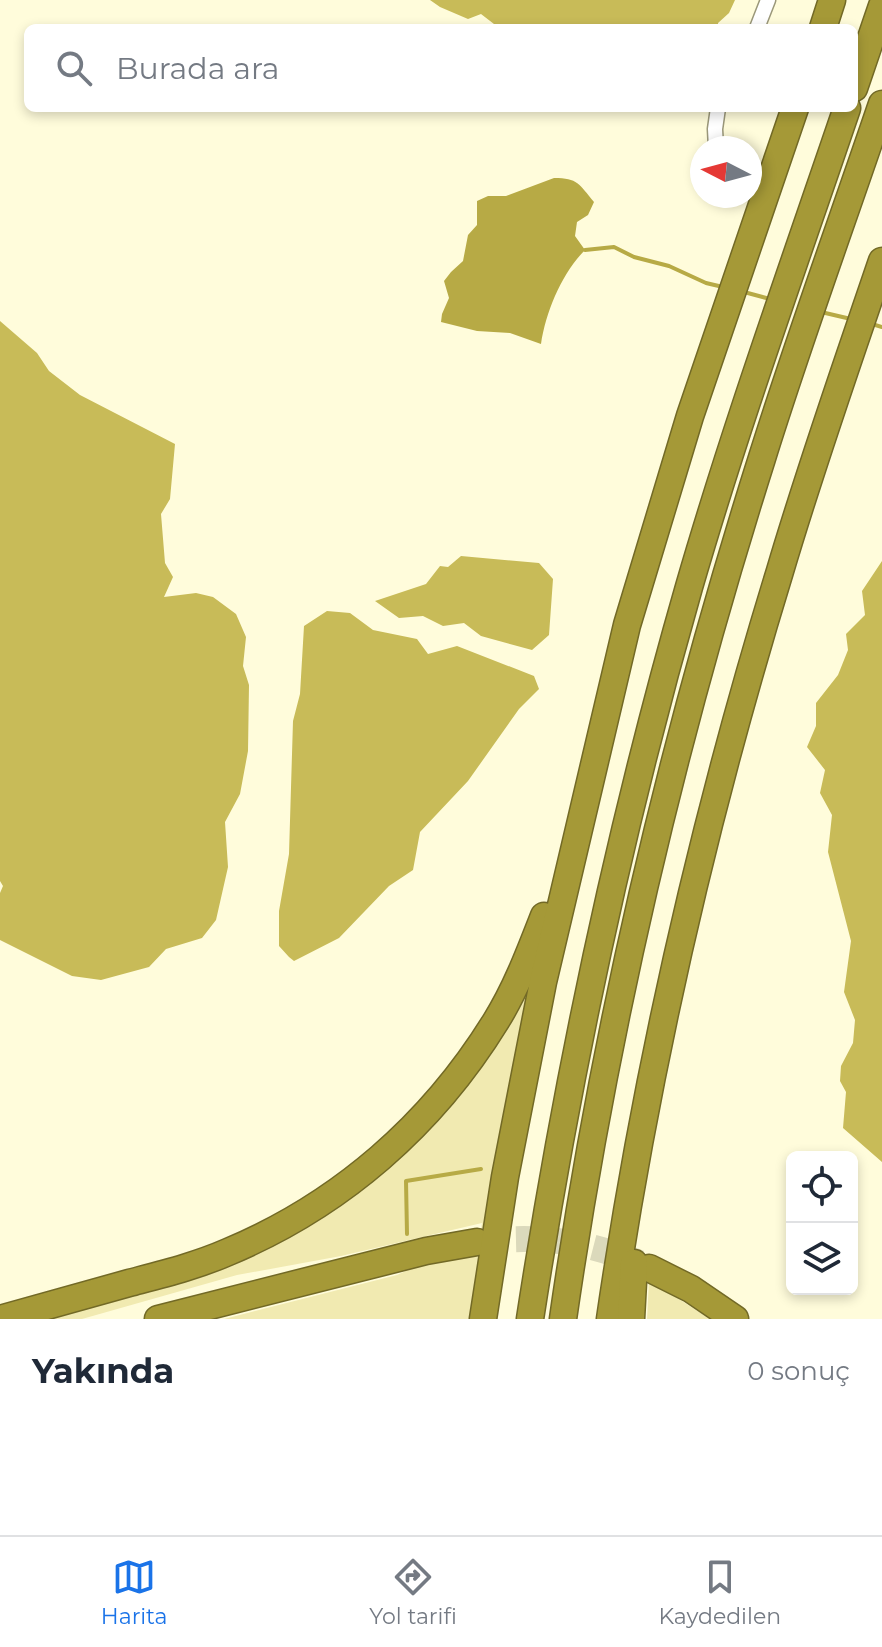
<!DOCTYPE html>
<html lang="tr">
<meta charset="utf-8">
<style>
:root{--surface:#fff;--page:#f6f6f7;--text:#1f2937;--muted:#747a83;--line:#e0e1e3;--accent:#1a73e8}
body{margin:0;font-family:Montserrat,sans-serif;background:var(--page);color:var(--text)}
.controls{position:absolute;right:24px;bottom:24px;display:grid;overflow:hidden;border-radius:12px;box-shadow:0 4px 12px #0003}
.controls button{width:72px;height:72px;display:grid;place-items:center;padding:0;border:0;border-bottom:2px solid var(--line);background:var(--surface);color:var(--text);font:40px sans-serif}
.compass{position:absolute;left:690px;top:136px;width:72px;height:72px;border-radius:50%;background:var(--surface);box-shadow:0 4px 12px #0003;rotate:276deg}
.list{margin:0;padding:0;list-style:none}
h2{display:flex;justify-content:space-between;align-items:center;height:104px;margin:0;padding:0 32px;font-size:34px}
h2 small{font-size:26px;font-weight:400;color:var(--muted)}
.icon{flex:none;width:44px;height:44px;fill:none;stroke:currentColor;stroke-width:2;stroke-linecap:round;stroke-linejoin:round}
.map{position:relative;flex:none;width:882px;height:1319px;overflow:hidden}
.search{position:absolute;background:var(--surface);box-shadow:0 4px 12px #0003;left:24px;right:24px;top:24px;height:88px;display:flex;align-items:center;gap:20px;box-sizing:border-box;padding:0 28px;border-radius:12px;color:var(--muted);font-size:30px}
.sheet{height:216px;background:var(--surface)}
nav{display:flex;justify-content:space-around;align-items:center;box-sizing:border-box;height:112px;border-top:2px solid var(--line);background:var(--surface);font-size:22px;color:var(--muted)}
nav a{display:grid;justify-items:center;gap:4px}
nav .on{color:var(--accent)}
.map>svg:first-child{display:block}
.green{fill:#f1eab1}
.forest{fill:#c8bb58}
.water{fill:#b7aa45}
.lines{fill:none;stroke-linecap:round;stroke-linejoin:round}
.stream{stroke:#b7aa45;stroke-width:4}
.highway-tunnel{stroke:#dbd9bb;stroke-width:26;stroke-dasharray:26 13;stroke-linecap:butt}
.street-casing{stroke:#9b987a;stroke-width:17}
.highway-casing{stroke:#726926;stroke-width:29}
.street{stroke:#fff;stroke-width:14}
.highway{stroke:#a59937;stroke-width:26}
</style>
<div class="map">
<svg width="882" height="1319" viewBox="0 0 882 1319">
<rect width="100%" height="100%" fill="#fffcdb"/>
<g class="green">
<polygon points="534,970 471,1319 224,1319 397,1275 419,1265 477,1254 482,1223 341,1256 237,1275 82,1319 41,1319 377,1175"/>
<polygon points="649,1280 710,1319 647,1319"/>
</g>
<g class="forest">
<polygon points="430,0 735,0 729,13 718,23 718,28 495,28 494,24 481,14 468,19 440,7"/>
<polygon points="0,321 37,353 49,371 80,395 175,444 170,499 161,514 165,563 173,577 164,597 196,593 213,597 236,614 246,637 243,666 249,685 248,751 240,794 225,822 228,867 216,920 202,938 166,949 149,967 101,980 72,976 0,940 0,893 3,886 0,881"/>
<polygon points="461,556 539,563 553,579 549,635 532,650 481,636 464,623 443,626 423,616 399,618 375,601 426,584 440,566 448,567"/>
<polygon points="882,561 882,1162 843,1128 846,1092 840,1081 841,1066 853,1043 855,1020 844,992 851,941 828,852 832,815 820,793 825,770 807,747 816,726 816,703 838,675 848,650 846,634 865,615 862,591"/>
<polygon points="327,611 350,613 373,630 417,639 428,654 457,646 534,676 539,689 519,709 468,781 420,832 413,870 389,886 339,938 294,961 289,957 279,946 279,911 289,854 293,721 300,694 304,626"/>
</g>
<path class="water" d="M554,178C578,178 579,184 594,202L588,215L577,222L575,236L585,250C562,273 546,311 541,344L510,333L477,331L441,322L442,314L449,298L444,281L451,272L463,261L468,235L477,225V201L488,196H506Z"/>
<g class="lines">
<g class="stream">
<polyline points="585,250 614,247 634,257 669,266 706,283 723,287"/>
<polyline points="744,292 770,299"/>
<polyline points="821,312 851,319"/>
<polyline points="872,324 882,327"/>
<polyline points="407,1234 406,1181 481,1169"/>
</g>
<path class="highway-tunnel" d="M477,1242C537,1235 584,1240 639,1263"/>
<g class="street-casing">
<g id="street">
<polyline points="757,28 768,0"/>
<polyline points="716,148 715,129 718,108"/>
</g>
</g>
<g class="highway-casing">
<g id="highway">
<polyline points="823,28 832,0"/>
<polyline points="854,88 882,6"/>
<polyline points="649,1268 691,1289 735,1319"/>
<path d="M0,1319C43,1307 86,1295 129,1283C163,1274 196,1266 228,1252C340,1205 432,1125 496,1021C516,989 530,952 544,916"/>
<polyline points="158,1319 426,1251 477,1242"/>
<polyline points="483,1319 505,1177 543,982 627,625 690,416 795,108"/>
<path d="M530,1319C568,1072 620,827 689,587C736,425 793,267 847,108"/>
<path d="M563,1319C605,1027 673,739 762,458C799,339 842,222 882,104"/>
<path d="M610,1319C647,1066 705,815 780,571C811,466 847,364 882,261"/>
<polyline points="631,1319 634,1263"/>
</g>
</g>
<use href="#street" class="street"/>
<use href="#highway" class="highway"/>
</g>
</svg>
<div class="controls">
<button><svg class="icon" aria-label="locate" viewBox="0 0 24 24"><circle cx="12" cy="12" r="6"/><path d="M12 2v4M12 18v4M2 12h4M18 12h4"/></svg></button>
<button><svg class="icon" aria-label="layers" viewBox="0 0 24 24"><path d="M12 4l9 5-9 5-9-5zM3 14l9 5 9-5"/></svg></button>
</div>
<svg class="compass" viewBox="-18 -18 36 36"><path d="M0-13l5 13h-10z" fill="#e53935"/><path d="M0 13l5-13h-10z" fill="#747a83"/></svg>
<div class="search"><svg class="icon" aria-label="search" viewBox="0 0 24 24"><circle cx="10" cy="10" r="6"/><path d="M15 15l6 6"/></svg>Burada ara</div>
</div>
<section class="sheet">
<h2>Yakında<small>0 sonuç</small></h2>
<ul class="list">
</ul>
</section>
<nav>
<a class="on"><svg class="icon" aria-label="map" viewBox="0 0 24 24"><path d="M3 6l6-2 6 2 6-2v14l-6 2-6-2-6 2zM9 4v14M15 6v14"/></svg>Harita</a>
<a><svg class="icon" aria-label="directions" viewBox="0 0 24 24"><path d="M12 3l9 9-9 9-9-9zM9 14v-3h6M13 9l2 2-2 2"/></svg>Yol tarifi</a>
<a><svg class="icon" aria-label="saved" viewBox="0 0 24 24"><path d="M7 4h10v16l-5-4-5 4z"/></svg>Kaydedilen</a>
</nav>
